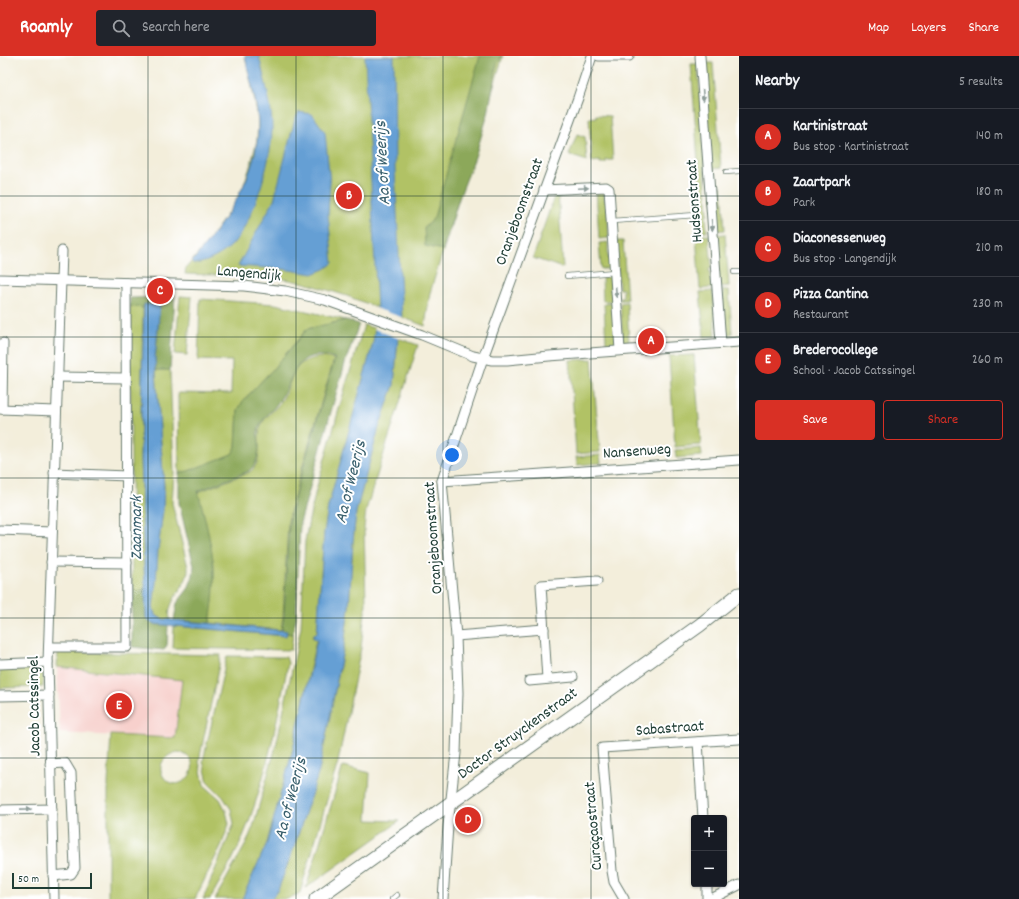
<!DOCTYPE html>
<meta charset="utf-8">
<style>
:root{--surface:#171b24;--page:#20242c;--text:#f1f3f6;--muted:#9ea1a6;--line:#363941;--accent:#d93025}
body{margin:0;font-family:Dekko,sans-serif;background:var(--page);color:var(--text)}
.controls{position:absolute;right:12px;bottom:12px;display:grid;overflow:hidden;border-radius:4px;box-shadow:0 1px 3px #0004}
.controls button{width:36px;height:36px;display:grid;place-items:center;padding:0;border:0;border-bottom:1px solid var(--line);background:var(--surface);color:var(--text);font:20px sans-serif}
.scale{position:absolute;left:12px;bottom:10px;width:80px;box-sizing:border-box;padding-left:4px;border:2px solid #1f3d34;border-top:0;font-size:11px;line-height:14px;white-space:nowrap;color:#1f3d34;-webkit-text-stroke:3px #fff;paint-order:stroke}
.you{position:absolute;left:452px;top:399px;width:14px;height:14px;margin:-10px;border:3px solid #fff;border-radius:50%;background:#1a73e8;box-shadow:0 0 0 6px #1a73e833}
.badge{display:grid;place-items:center;width:26px;height:26px;border-radius:50%;background:var(--accent);color:#fff;font-size:13px;font-weight:700}
.pin{position:absolute;translate:-50% -50%;border:2px solid #fff;box-shadow:0 1px 4px #0006}
.list{margin:0;padding:0;list-style:none}
h2{display:flex;justify-content:space-between;align-items:center;height:52px;margin:0;padding:0 16px;font-size:17px}
h2 small{font-size:13px;font-weight:400;color:var(--muted)}
.list li{display:grid;grid-template-columns:26px 1fr auto;gap:12px;align-items:center;box-sizing:border-box;height:56px;padding:0 16px;border-top:1px solid var(--line)}
.list b{display:block;font-size:15px;white-space:nowrap}
.list p{margin:0;font-size:13px;white-space:nowrap;color:var(--muted)}
.list em{font-size:13px;font-style:normal;color:var(--muted)}
.actions{display:flex;gap:8px;padding:12px 16px}
.actions a{flex:1;padding:9px 0;border:1px solid var(--accent);border-radius:4px;text-align:center;font-size:14px;color:var(--accent)}
.actions .main{background:var(--accent);color:#fff}
.icon{flex:none;width:22px;height:22px;fill:none;stroke:currentColor;stroke-width:2;stroke-linecap:round;stroke-linejoin:round}
.map{position:relative;flex:none;width:739px;height:843px;overflow:hidden}
header{display:flex;align-items:center;gap:24px;box-sizing:border-box;height:56px;padding:0 20px;background:var(--accent);color:#fff}
header strong{font-size:19px}
nav{display:flex;gap:22px;margin-inline-start:auto;font-size:14px}
.search{width:280px;height:36px;background:var(--page);display:flex;align-items:center;gap:10px;box-sizing:border-box;padding:0 14px;border-radius:4px;color:var(--muted);font-size:15px}
main{display:flex}
aside{flex:1;background:var(--surface)}
.map>svg:first-child{display:block}
.built{fill:#f7d0cc}
.green{fill:#b1c265;stroke:#68804c;fill-rule:evenodd}
.forest{fill:#8ca85a;stroke:#567247}
.water{fill:#659fd4;stroke:#426e84}
.pier{fill:#f3eedb}
.lines{fill:none;stroke-linecap:round;stroke-linejoin:round}
.lane-casing{stroke:#697b6e;stroke-width:6}
.street-casing{stroke:#697b6e;stroke-width:11}
.secondary-casing{stroke:#697b6e;stroke-width:15}
.lane{stroke:#fff;stroke-width:4.5}
.street{stroke:#fff;stroke-width:9}
.secondary{stroke:#fff;stroke-width:13}
.oneway{fill:#8f9e9a}
.grid{fill:none;stroke:#1f3d34;stroke-width:1;stroke-opacity:0.55}
.labels{text-anchor:middle;dominant-baseline:central;stroke-width:4;stroke-linejoin:round;paint-order:stroke}
.street-label{font-size:16px;fill:#1f3d34;stroke:#fff}
.water-label{font-size:17px;font-style:italic;fill:#385f6c;stroke:#fff}
</style>
<header>
<strong>Roamly</strong>
<div class="search"><svg class="icon" aria-label="search" viewBox="0 0 24 24"><circle cx="10" cy="10" r="6"/><path d="M15 15l6 6"/></svg>Search here</div>
<nav><a>Map</a><a>Layers</a><a>Share</a></nav>
</header>
<main>
<div class="map">
<svg width="739" height="843" viewBox="0 0 739 843">
<rect width="100%" height="100%" fill="#fff"/>
<filter id="ink" filterUnits="userSpaceOnUse"><feTurbulence type="fractalNoise" baseFrequency=".025" numOctaves="2"/><feDisplacementMap in="SourceGraphic" scale="8" xChannelSelector="R" yChannelSelector="G"/><feConvolveMatrix kernelMatrix="1 2 1 2 8 2 1 2 1" color-interpolation-filters="sRGB"/></filter>
<filter id="wash" filterUnits="userSpaceOnUse"><feTurbulence type="fractalNoise" baseFrequency=".012" numOctaves="4" result="noise"/><feDisplacementMap in="SourceGraphic" scale="16" xChannelSelector="R" yChannelSelector="G"/><feGaussianBlur stdDeviation="0.9" result="paint"/><feColorMatrix in="noise" values="0 0 0 0 0 0 0 0 0 0 0 0 0 0 0 0 0 1.4 0 .05"/><feComposite in="paint" operator="in"/></filter>
<g filter="url(#wash)">
<rect width="100%" height="100%" fill="#f3eedb"/>
<polygon class="built" points="57,611 182,624 175,683 60,677"/>
<g class="green">
<polygon points="245,0 503,0 430,237 425,270 347,240 305,227 284,223 246,220 185,218 186,212 206,188 233,150 243,131 251,108 257,84 258,65 254,41"/>
<polygon points="704,7 713,7 721,112 711,113"/>
<polygon points="691,8 698,8 708,158 706,158 707,176 703,176"/>
<polygon points="596,59 610,60 613,104 606,104 606,107 600,107 600,105 592,106 589,62 596,61"/>
<polygon points="577,78 585,81 587,105 569,99"/>
<polygon points="722,131 725,174 716,175 712,132"/>
<polygon points="596,134 604,136 605,146 607,146 609,182 599,183"/>
<polygon points="556,135 558,135 563,212 533,202"/>
<polygon points="725,178 729,230 719,231 715,179"/>
<polygon points="709,179 712,212 709,212 711,230 713,230 713,232 700,233 696,180"/>
<polygon points="616,185 623,185 627,244 620,244 620,242 623,242 623,233 619,233"/>
<polygon points="608,186 608,202 612,202 611,211 609,213 601,213 599,187"/>
<polygon points="602,221 610,221 611,235 613,235 614,245 603,245"/>
<polygon points="723,234 729,234 732,278 722,279 720,244 723,244"/>
<polygon points="713,235 716,280 704,281 700,236"/>
<polygon points="180,240 192,241 187,299 175,298"/>
<polygon points="200,243 275,248 346,264 307,273 273,313 243,345 238,354 236,392 232,398 188,416 179,417 178,337 231,338 232,305 198,304"/>
<polygon points="627,246 629,286 623,286 620,247"/>
<polygon points="614,247 616,287 606,287 604,248"/>
<polygon points="130,250 143,252 140,403 145,534 132,535"/>
<polygon points="364,269 376,273 373,287 328,451 324,477 317,577 313,579 312,581 316,584 293,693 267,787 242,843 215,843 246,788 253,771 276,690 301,571 305,485 309,464 316,434 345,332"/>
<polygon points="398,282 418,289 366,454 364,472 366,547 361,592 338,706 300,837 287,843 271,843 278,834 294,791 319,715 344,589 349,551 353,485 356,456 379,371 394,329"/>
<polygon points="694,299 701,389 675,391 669,300"/>
<path d="M322,301L334,303L296,432L288,465L283,560L281,574L210,567L214,527V508L198,436L250,416C265,404 255,385 261,370C264,361 274,355 280,347C295,325 288,304 322,301Z"/>
<polygon points="592,303 600,396 576,398 570,304"/>
<path d="M156,314H170L174,417L172,447L188,511C188,514 188,518 187,520C182,535 166,547 170,564C161,563 155,561 153,551L158,494L163,454L164,431Z"/>
<polygon points="701,392 702,400 676,402 675,394"/>
<polygon points="600,399 601,407 577,409 576,401"/>
<polygon points="174,570 285,580 285,577 293,578 291,594 173,592"/>
<path d="M58,596L221,599L199,705L204,729L220,743L226,755L229,768L222,788L195,843H108V727L111,679L175,682L182,624L57,611ZM179,696C211,706 178,744 163,720C156,708 167,697 179,696Z"/>
<path d="M227,600L286,601L288,607C277,667 263,737 238,792C230,810 219,826 210,843H203L234,768L231,753L223,741L208,726L203,705Z"/>
<polygon points="43,613 43,631 0,632 0,614"/>
<polygon points="343,710 370,717 367,764 400,765 306,832"/>
</g>
<g class="forest">
<polygon points="480,0 502,0 497,8 488,58 475,101 458,145 443,194 425,190 424,171 430,167 434,161"/>
<polygon points="175,239 170,314 156,314 155,303 159,265 144,248 143,252 130,250 130,242 163,241"/>
<path d="M346,264L359,268L346,304L330,359L300,467L296,562L293,578L285,577L286,575L282,574L284,560L289,465L297,432L335,302C294,291 296,320 279,345C272,356 261,362 258,375C257,379 259,383 259,387C259,397 257,409 249,415L198,435C205,463 215,498 214,527C214,540 212,554 210,567L174,564L177,547L188,533L193,520L194,510L179,447V417L188,415L232,398L236,391L238,354L243,345L273,313L307,273Z"/>
<path d="M145,534L146,561C151,570 159,569 168,569L167,589L164,594L132,591V535Z"/>
</g>
<g class="water">
<path d="M245,0H259C264,23 273,51 272,75C271,107 253,166 232,189C223,198 207,207 194,208L192,206C224,165 260,120 258,66C257,43 249,22 245,0Z"/>
<polygon points="365,0 394,0 395,113 402,262 398,282 394,329 379,371 356,456 353,485 349,551 344,589 319,715 294,791 278,834 271,843 242,843 267,787 293,693 317,584 313,581 313,579 317,577 324,477 328,451 373,287 377,253"/>
<polygon points="299,56 312,58 325,76 330,127 328,159 333,207 325,213 313,218 283,213 238,210 274,144 295,63"/>
<polygon points="144,248 160,249 155,303 164,431 163,454 158,494 156,528 153,551 155,559 162,563 287,575 286,580 154,568 151,567 146,562 140,403"/>
</g>
<polygon class="pier" points="375,252 404,262 400,283 374,273"/>
</g>
<g filter="url(#ink)">
<g class="lines">
<g class="lane-casing">
<g id="lane">
<polyline points="726,116 739,115"/>
<polyline points="612,165 696,159"/>
<polyline points="734,216 739,216"/>
<polyline points="567,220 615,216"/>
<polyline points="392,843 397,839"/>
</g>
</g>
<g class="street-casing">
<g id="street">
<polyline points="599,0 629,0"/>
<polyline points="700,0 721,287"/>
<polyline points="544,134 606,131 609,133 620,294"/>
<polyline points="0,223 244,230 285,235 325,244 422,279 473,300 492,304 507,304 549,300 739,286"/>
<polyline points="57,321 126,322"/>
<polyline points="0,353 56,355"/>
<polyline points="2,353 3,287"/>
<polyline points="54,417 127,420"/>
<polyline points="442,425 739,404"/>
<polyline points="0,474 52,476"/>
<polyline points="51,506 127,507"/>
<polyline points="456,580 544,573"/>
<polyline points="49,591 127,591 126,227"/>
<polyline points="0,608 48,606"/>
<polyline points="547,623 541,529 597,525"/>
<polyline points="529,625 573,621"/>
<polyline points="0,640 49,639"/>
<polyline points="698,686 703,762"/>
<polyline points="50,708 65,707 71,717 75,812 71,818 53,820"/>
<polyline points="0,754 52,753"/>
<polyline points="707,828 707,843"/>
<polyline points="54,843 48,606 62,195"/>
<polyline points="443,843 448,770 456,697 458,637 456,580 442,425 483,302 578,42 592,0"/>
<polyline points="624,843 614,826 612,815 602,692 739,683"/>
<polyline points="711,843 739,829"/>
</g>
</g>
<g class="secondary-casing">
<polyline id="secondary" points="316,843 700,569 739,538"/>
</g>
<use href="#lane" class="lane"/>
<use href="#street" class="street"/>
<use href="#secondary" class="secondary"/>
</g>
<defs><path id="oneway-solid" d="M-6-.8H1V-3.2L6.5 0L1 3.2V.8H-6Z"/></defs>
<g class="oneway">
<use href="#oneway-solid" transform="translate(703 39) rotate(86)"/>
<use href="#oneway-solid" transform="translate(583 132) rotate(-3)"/>
<use href="#oneway-solid" transform="translate(712 169) rotate(86)"/>
<use href="#oneway-solid" transform="translate(616 236) rotate(86)"/>
<use href="#oneway-solid" transform="translate(26 753) rotate(-1)"/>
</g>
</g>
<path class="grid" d="M148,0V843M296,0V843M443,0V843M591,0V843M0,140H739M0,281H739M0,422H739M0,562H739M0,702H739"/>
<g class="labels">
<g class="street-label">
<text transform="translate(695 145) rotate(-94)">Hudsonstraat</text>
<text transform="translate(520 156) rotate(-70)">Oranjeboomstraat</text>
<text transform="translate(249 218) rotate(5)">Langendijk</text>
<text transform="translate(637 396) rotate(-4)">Nansenweg</text>
<text transform="translate(434 482) rotate(-94)">Oranjeboomstraat</text>
<text transform="translate(35 650) rotate(-91)">Jacob Catssingel</text>
<text transform="translate(670 673) rotate(-4)">Sabastraat</text>
<text transform="translate(518 678) rotate(-36)">Doctor Struyckenstraat</text>
<text transform="translate(594 770) rotate(-95)">Curaçaostraat</text>
</g>
<g class="water-label">
<text transform="translate(384 107) rotate(-93)">Aa of Weerijs</text>
<text transform="translate(352 426) rotate(-76)">Aa of Weerijs</text>
<text transform="translate(138 472) rotate(-90)">Zaanmark</text>
<text transform="translate(292 743) rotate(-75)">Aa of Weerijs</text>
</g>
</g>
</svg>
<div class="controls">
<button>+</button>
<button>−</button>
</div>
<div class="scale">50 m</div>
<div class="you"></div>
<div class="pin badge" style="left:651px;top:285px">A</div>
<div class="pin badge" style="left:349px;top:140px">B</div>
<div class="pin badge" style="left:160px;top:235px">C</div>
<div class="pin badge" style="left:468px;top:764px">D</div>
<div class="pin badge" style="left:119px;top:650px">E</div>
</div>
<aside>
<h2>Nearby<small>5 results</small></h2>
<ul class="list">
<li><span class="badge">A</span><div><b>Kartinistraat</b><p>Bus stop · Kartinistraat</p></div><em>140 m</em></li>
<li><span class="badge">B</span><div><b>Zaartpark</b><p>Park</p></div><em>180 m</em></li>
<li><span class="badge">C</span><div><b>Diaconessenweg</b><p>Bus stop · Langendijk</p></div><em>210 m</em></li>
<li><span class="badge">D</span><div><b>Pizza Cantina</b><p>Restaurant</p></div><em>230 m</em></li>
<li><span class="badge">E</span><div><b>Brederocollege</b><p>School · Jacob Catssingel</p></div><em>260 m</em></li>
</ul>
<div class="actions"><a class="main">Save</a><a>Share</a></div>
</aside>
</main>
